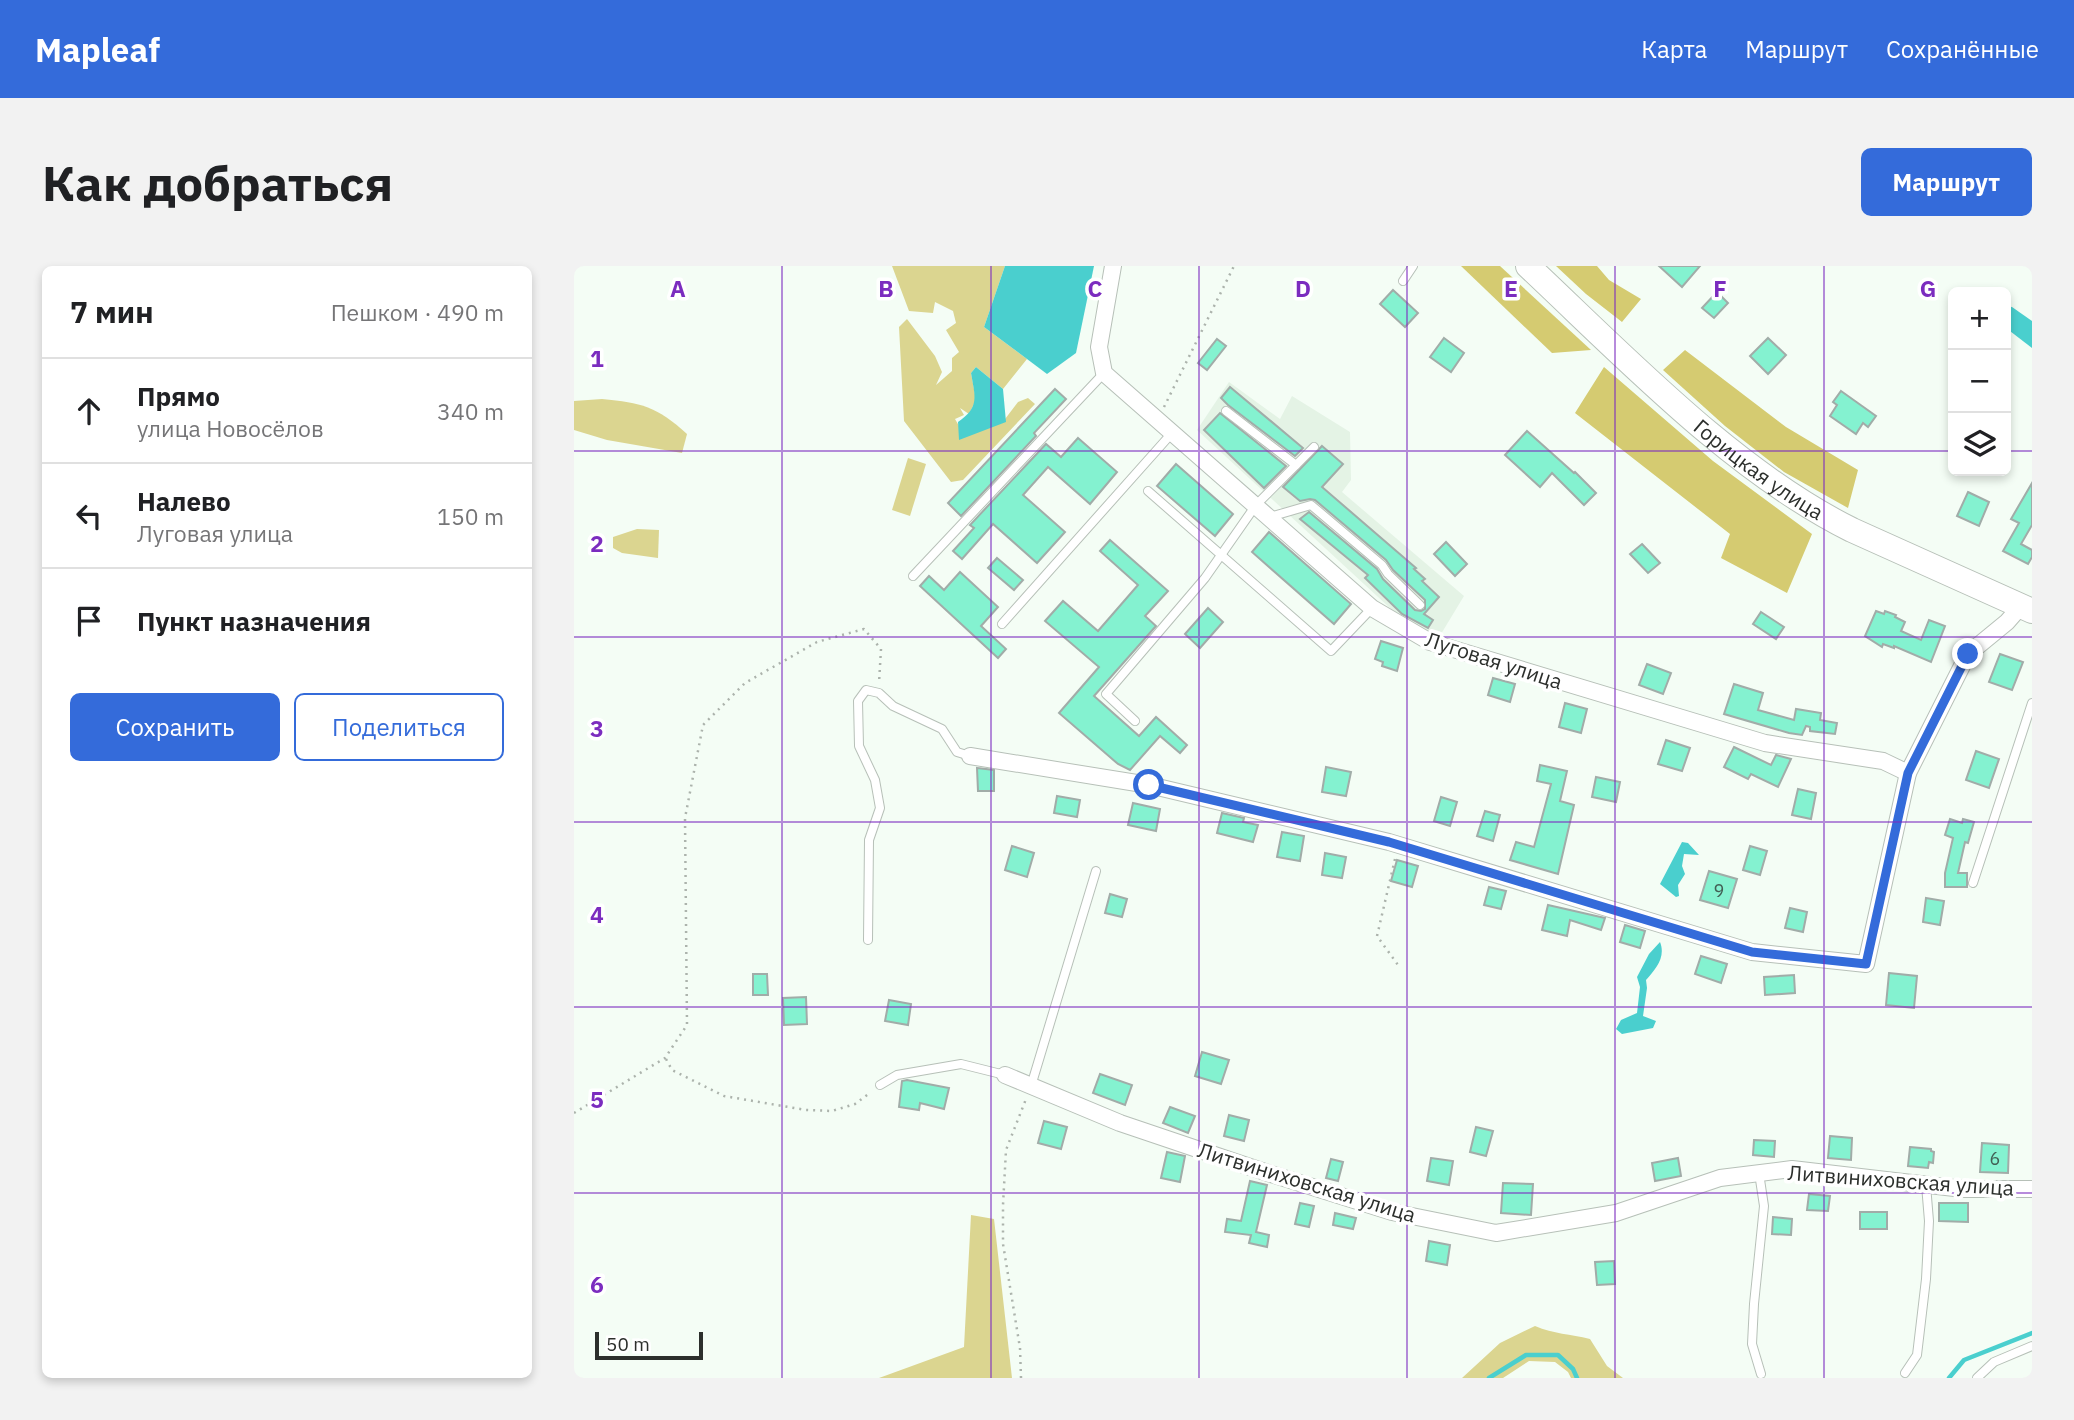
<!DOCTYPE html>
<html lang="ru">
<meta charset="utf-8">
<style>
:root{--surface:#fff;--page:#f2f2f2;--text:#202124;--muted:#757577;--line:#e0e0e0;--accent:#346bda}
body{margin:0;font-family:"IBM Plex Sans",sans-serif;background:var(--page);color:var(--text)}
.controls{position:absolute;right:21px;top:21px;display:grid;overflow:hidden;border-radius:10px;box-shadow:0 4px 10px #0003}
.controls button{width:63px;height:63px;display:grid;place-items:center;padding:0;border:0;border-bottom:2px solid var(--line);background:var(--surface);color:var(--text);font:35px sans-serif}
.scale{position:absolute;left:21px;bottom:18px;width:108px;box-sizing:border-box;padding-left:7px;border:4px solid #2c2f2c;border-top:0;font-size:19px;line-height:24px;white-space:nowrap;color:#2c2f2c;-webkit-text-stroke:5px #fff;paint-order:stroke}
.stop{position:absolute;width:21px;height:21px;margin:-16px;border:5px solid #346bda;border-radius:50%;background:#fff}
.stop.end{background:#346bda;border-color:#fff;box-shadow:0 2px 7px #0008}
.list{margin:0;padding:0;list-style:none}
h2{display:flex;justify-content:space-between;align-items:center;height:91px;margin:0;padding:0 28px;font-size:30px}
h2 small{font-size:23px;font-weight:400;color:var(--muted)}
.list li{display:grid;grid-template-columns:46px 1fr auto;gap:21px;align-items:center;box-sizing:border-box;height:105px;padding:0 28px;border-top:2px solid var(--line)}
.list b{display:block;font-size:26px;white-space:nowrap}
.list p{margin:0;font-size:23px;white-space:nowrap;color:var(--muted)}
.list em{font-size:23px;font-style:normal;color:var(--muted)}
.actions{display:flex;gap:14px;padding:21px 28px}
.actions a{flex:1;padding:16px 0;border:2px solid var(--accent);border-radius:10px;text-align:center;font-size:24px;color:var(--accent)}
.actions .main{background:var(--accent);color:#fff}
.icon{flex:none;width:38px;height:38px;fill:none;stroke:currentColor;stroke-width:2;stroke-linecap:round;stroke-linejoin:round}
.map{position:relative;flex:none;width:1458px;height:1112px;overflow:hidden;border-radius:10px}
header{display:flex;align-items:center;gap:42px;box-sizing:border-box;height:98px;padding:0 35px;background:var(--accent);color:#fff}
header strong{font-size:33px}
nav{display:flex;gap:38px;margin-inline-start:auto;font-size:24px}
.intro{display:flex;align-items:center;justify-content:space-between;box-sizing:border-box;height:168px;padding:0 42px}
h1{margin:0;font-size:49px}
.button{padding:18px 32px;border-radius:10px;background:var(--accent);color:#fff;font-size:24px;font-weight:700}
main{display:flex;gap:42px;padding:0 42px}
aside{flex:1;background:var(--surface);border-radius:10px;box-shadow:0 4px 10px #0003}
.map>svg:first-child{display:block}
.built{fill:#e4f3e5}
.green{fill:#dbd590}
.forest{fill:#d5cb71}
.water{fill:#4acfce}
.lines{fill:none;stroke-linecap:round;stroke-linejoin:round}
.stream{stroke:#4acfce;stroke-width:4.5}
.building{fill:#84f2d0;stroke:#a1aca8;stroke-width:2}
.service-casing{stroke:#b7c0b8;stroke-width:10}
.minor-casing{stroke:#b7c0b8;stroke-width:18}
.primary-casing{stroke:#b7c0b8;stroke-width:26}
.path{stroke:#acb3ac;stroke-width:2.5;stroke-dasharray:2 5;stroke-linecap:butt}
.service{stroke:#fff;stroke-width:8}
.minor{stroke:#fff;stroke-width:16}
.primary{stroke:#fff;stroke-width:24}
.route{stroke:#346bda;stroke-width:9}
.grid{fill:none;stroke:#7b2cbf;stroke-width:2;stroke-opacity:0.55}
.labels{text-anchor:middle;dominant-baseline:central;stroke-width:7;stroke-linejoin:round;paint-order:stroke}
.number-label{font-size:18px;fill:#426055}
.street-label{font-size:21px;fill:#2c2f2c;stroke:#fff}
.grid-label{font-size:23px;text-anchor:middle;font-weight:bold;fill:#7b2cbf;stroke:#fff;stroke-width:7;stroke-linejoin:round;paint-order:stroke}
</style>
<header>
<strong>Mapleaf</strong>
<nav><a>Карта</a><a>Маршрут</a><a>Сохранённые</a></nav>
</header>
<div class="intro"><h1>Как добраться</h1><a class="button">Маршрут</a></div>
<main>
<aside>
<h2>7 мин<small>Пешком · 490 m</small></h2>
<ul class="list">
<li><svg class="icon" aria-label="ahead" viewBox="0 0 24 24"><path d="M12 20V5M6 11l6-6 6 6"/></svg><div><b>Прямо</b><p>улица Новосёлов</p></div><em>340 m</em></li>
<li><svg class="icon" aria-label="left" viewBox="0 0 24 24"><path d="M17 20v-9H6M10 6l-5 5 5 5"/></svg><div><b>Налево</b><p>Луговая улица</p></div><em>150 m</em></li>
<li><svg class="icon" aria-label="arrive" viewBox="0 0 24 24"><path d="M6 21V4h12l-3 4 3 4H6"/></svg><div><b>Пункт назначения</b></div></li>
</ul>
<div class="actions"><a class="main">Сохранить</a><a>Поделиться</a></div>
</aside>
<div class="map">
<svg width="1458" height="1112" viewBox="0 0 1458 1112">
<rect width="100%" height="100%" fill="#f4fdf5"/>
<polygon class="built" points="655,116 706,153 718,130 776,166 777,214 768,226 890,330 864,373 829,354 623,164"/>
<g class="green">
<polygon points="318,0 431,0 410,61 453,93 429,123 402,101 397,107 402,134 395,148 386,142 390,149 381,153 388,165 428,157 444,136 454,132 461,138 389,214 377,216 330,155 325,61 333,53 361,90 368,106 362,119 378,105 378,92 385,86 372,64 382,57 379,45 361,36 359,47 335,45"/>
<path d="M28,133C68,137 82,140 113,168L108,187L33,174L0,164V135Z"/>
<polygon points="334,192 352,198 336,250 318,244"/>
<polygon points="63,263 85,264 84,292 48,287 39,282 39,271"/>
<polygon points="397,949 420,953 438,1112 305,1112 390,1081"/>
<path d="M961,1060C980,1068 996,1068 1016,1073L1033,1100L1049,1112H997L994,1106L981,1096L955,1095L929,1112H888L926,1077Z"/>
</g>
<g class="forest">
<polygon points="887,0 926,0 1017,84 978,87"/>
<polygon points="982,0 1023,0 1035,14 1067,33 1048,56 1012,28"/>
<polygon points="1111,84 1212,161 1284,204 1274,242 1210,206 1151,160 1089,104"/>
<polygon points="1030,101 1139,195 1238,268 1213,327 1147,292 1156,268 1001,147"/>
</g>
<g class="water">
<polygon points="431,0 520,0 502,87 473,108 410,61"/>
<polygon points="1432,40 1438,41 1458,55 1458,82 1432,62"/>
<path d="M402,101L429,123L432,156L385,174L384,156C406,141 401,131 397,107Z"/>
<polygon points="1108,576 1114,577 1125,589 1110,588 1108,600 1111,608 1104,619 1105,630 1102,631 1086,618"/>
<path d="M1086,676C1092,691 1082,703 1072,714L1073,722L1069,750L1082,755L1079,762L1048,768L1042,763L1047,754L1063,747L1066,721L1063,711L1075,688Z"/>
</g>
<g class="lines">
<g class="stream">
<polyline points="915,1112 952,1089 984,1089 999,1103 1003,1112"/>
<polyline points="1375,1112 1390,1094 1458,1067"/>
</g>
</g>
<g class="building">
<polygon points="1085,0 1126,0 1108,21"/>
<polygon points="819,24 844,47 831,61 806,38"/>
<polygon points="1143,26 1154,37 1140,52 1128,42"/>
<polygon points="870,72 890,87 877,106 856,91"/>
<polygon points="1194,72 1212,89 1194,108 1176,90"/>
<polygon points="643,73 652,80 633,104 624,97"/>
<polygon points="656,121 729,182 721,190 654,139 647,132"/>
<polygon points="481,123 492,133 460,167 462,170 387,250 374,237"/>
<polygon points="1267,125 1302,150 1294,161 1289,157 1282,168 1256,150 1263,139 1259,136"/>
<polygon points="646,147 712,200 690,222 630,164"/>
<polygon points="953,165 1000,207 1001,206 1022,227 1010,239 978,207 966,221 931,189"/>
<polygon points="504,172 543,206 516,238 474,201 449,229 491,266 463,297 419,258 388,293 379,285 400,262 396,259 472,178 487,191"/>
<polygon points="748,180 769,198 748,221 842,302 840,303 851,313 848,315 865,331 850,348 859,354 854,362 828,348 791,312 794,309 726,253 735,246 803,303 809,313 841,344 847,345 851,343 851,334 819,304 812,294 741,234 736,233 726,235 709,221"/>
<polygon points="602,198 659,248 641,270 583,220"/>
<polygon points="1458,217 1458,259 1447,278 1458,284 1458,291 1454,298 1429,285 1445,257 1437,253"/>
<polygon points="1394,226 1415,236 1405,260 1383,250"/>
<polygon points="695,266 777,338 760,358 678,286"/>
<polygon points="536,274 594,325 571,350 582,360 520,430 565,470 582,451 613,479 606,487 586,470 556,504 544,498 485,447 525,401 471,355 489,335 524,365 564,319 526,285"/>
<polygon points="872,276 893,298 881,310 860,288"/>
<polygon points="1068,278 1086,297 1074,307 1056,288"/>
<polygon points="423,292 449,314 440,324 414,302"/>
<polygon points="386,306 424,341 407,360 432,383 424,392 346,320 355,310 370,324"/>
<polygon points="634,342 649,356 626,382 611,368"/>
<polygon points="1302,345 1310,348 1311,345 1322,349 1321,351 1331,356 1327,365 1347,374 1355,354 1371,360 1357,396 1320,380 1320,382 1309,378 1308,381 1291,370"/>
<polygon points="1187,346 1210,361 1202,373 1179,358"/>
<polygon points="807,375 829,382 823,405 808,400 809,396 801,393"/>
<polygon points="1426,388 1449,396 1438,424 1415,416"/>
<polygon points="1073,398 1097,407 1089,428 1065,419"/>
<polygon points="919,412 941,418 936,436 914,429"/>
<polygon points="1160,418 1189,427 1184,444 1220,454 1222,443 1247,447 1246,454 1263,457 1261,468 1236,465 1236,461 1232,460 1228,469 1215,467 1150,448"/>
<polygon points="991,437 1013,443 1007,467 985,461"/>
<polygon points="1092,474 1116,482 1108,505 1084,498"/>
<polygon points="1160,481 1197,499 1202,489 1217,493 1204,521 1177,508 1174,513 1150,501"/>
<polygon points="1402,485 1425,493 1415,522 1392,514"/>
<polygon points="966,499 993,505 986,535 1000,539 984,608 936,594 942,576 960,581 977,518 963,515"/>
<polygon points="752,501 777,506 772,530 748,526"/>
<polygon points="403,502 420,504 420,525 404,525"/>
<polygon points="1022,511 1046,516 1042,536 1018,531"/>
<polygon points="1224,523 1242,527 1237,553 1218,549"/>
<polygon points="483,530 506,534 503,551 480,547"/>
<polygon points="867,531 883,536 876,560 860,555"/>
<polygon points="559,537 586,543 582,565 554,559"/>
<polygon points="911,545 926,549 919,575 903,570"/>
<polygon points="648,547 670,552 669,556 684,559 679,576 643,567"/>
<polygon points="1376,553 1388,557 1389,553 1400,556 1394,577 1391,576 1384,607 1393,607 1393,621 1371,621 1371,607 1379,572 1371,569"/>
<polygon points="708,566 730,570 726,595 703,591"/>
<polygon points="438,580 460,587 453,611 431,604"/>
<polygon points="1176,580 1193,585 1186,609 1169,604"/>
<polygon points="751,587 772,591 768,612 748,609"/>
<polygon points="823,594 844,600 838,621 817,615"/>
<polygon points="1135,605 1163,613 1154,642 1126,634"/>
<polygon points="915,621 932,625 927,643 910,639"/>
<polygon points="536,628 553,633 548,651 531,647"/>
<polygon points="1352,632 1370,635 1366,659 1349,656"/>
<polygon points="974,639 1031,652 1027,664 996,654 993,670 968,664"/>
<polygon points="1216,642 1233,646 1229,666 1211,662"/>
<polygon points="1051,659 1071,665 1066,682 1046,676"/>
<polygon points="1127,690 1153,698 1147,717 1121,708"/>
<polygon points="1315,707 1343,710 1340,742 1312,739"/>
<polygon points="179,708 193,708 194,729 179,729"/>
<polygon points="1220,709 1221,727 1191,729 1190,711"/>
<polygon points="232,731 233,758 210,759 209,732"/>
<polygon points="315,734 337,738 334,759 311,755"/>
<polygon points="628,786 655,794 647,818 621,810"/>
<polygon points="526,808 558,819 551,839 519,827"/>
<polygon points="333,814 375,822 370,843 346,837 345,844 325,841 328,815"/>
<polygon points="596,841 621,850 614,867 589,857"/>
<polygon points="655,849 675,854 670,875 650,870"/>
<polygon points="470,855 493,861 487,883 464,877"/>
<polygon points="902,861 919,865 912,890 896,886"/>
<polygon points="1256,870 1278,872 1277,894 1254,892"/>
<polygon points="1180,874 1201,875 1200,891 1179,889"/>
<polygon points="1408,877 1435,879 1434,907 1406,906"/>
<polygon points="1336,881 1357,883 1357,885 1360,886 1359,897 1355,896 1354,902 1334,900"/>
<polygon points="593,886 611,890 606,916 587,912"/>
<polygon points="857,892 879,895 875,919 853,915"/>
<polygon points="1104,892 1107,910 1081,915 1078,897"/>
<polygon points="757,893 769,896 764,915 752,912"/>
<polygon points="676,915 693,919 682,966 695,969 693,981 675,977 677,969 651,966 653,953 667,955"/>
<polygon points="929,917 959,918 957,949 927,947"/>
<polygon points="1235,928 1256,930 1254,945 1233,944"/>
<polygon points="726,937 740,940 735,961 721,958"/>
<polygon points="1365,937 1394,937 1394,956 1365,955"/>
<rect x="1286" y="946" width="27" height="17"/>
<polygon points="761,947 782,952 779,963 759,959"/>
<polygon points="1199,951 1218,953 1217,969 1198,968"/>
<polygon points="855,975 876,979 873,999 852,995"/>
<polygon points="1040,995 1041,1018 1023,1019 1021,996"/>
</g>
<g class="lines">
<g class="service-casing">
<g id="service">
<polyline points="829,15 839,0"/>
<polyline points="652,145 722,199"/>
<polyline points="574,225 757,385 798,342"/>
<polyline points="696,251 737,239 808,299 814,308 846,339"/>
<polyline points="339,310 530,107"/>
<polyline points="428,358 598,167"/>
<polyline points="561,455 532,428 631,312 682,239 740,181"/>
<polyline points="1399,617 1458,437"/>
<polyline points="294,674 295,574 306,542 301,514 285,480 284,435 292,424 305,427 319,440 368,463 383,486 396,490"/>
<polyline points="306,819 323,809 387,798 431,809"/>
<polyline points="457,820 522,605"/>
<polyline points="1185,907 1190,940 1180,1038 1178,1078 1187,1108"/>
<polyline points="1331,1107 1343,1089 1352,1013 1355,955 1352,919"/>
<polyline points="1403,1112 1420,1096 1458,1080"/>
</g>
</g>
<g class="minor-casing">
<g id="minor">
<polyline points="539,0 525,81 530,107 798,342 856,376 1191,477 1309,495 1334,507"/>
<polyline points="396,490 575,519 815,576 1178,686 1292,698 1334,507 1394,388 1433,356 1447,340"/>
<polyline points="431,809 546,857 691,906 818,946 922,967 1042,947 1146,912 1218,903 1389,923 1458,923"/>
</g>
</g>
<g class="primary-casing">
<g id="primary">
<path id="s1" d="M954,0C1051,91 1159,205 1278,264L1458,345"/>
</g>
</g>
<g class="path">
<polyline points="590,141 660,0"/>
<polyline points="821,593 803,670 824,699"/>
<polyline points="92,793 98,804 150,830 232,844 258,845 281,838 297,826"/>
<polyline points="0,847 91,792 113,759 111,552 129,459 171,417 243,376 290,363 307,383 305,417"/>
<polyline points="447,1112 446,1082 429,978 429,939 432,884 452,833"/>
</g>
<use href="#service" class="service"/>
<use href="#minor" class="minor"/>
<use href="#primary" class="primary"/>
</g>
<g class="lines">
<polyline class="route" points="575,519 815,576 1178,686 1292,698 1334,507 1394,388"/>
</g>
<path class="grid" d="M208,0V1112M417,0V1112M625,0V1112M833,0V1112M1041,0V1112M1250,0V1112M0,185H1379M1432,185H1458M0,371H1458M0,556H1458M0,741H1458M0,927H1458"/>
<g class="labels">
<g class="number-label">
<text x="1145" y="624">9</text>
<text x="1421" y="892">6</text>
</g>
<g class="street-label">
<text stroke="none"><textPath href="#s1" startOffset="308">Горицкая улица</textPath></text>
<text transform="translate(920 394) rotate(18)">Луговая улица</text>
<text transform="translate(1327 914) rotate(4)">Литвиниховская улица</text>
<text transform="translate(733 916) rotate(17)">Литвиниховская улица</text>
</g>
</g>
<g class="grid-label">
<text x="104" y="31">A</text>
<text x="312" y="31">B</text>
<text x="521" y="31">C</text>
<text x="729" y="31">D</text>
<text x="937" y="31">E</text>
<text x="1146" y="31">F</text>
<text x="1354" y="31">G</text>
<text x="23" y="101">1</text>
<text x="23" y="286">2</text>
<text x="23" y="471">3</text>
<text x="23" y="657">4</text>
<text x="23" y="842">5</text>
<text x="23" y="1027">6</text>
</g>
</svg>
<div class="controls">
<button>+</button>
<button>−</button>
<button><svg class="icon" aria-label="layers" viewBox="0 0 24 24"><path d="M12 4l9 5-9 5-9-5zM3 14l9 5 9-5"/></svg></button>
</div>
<div class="scale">50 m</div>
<div class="stop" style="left:575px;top:519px"></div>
<div class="stop end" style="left:1394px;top:388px"></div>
</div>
</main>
